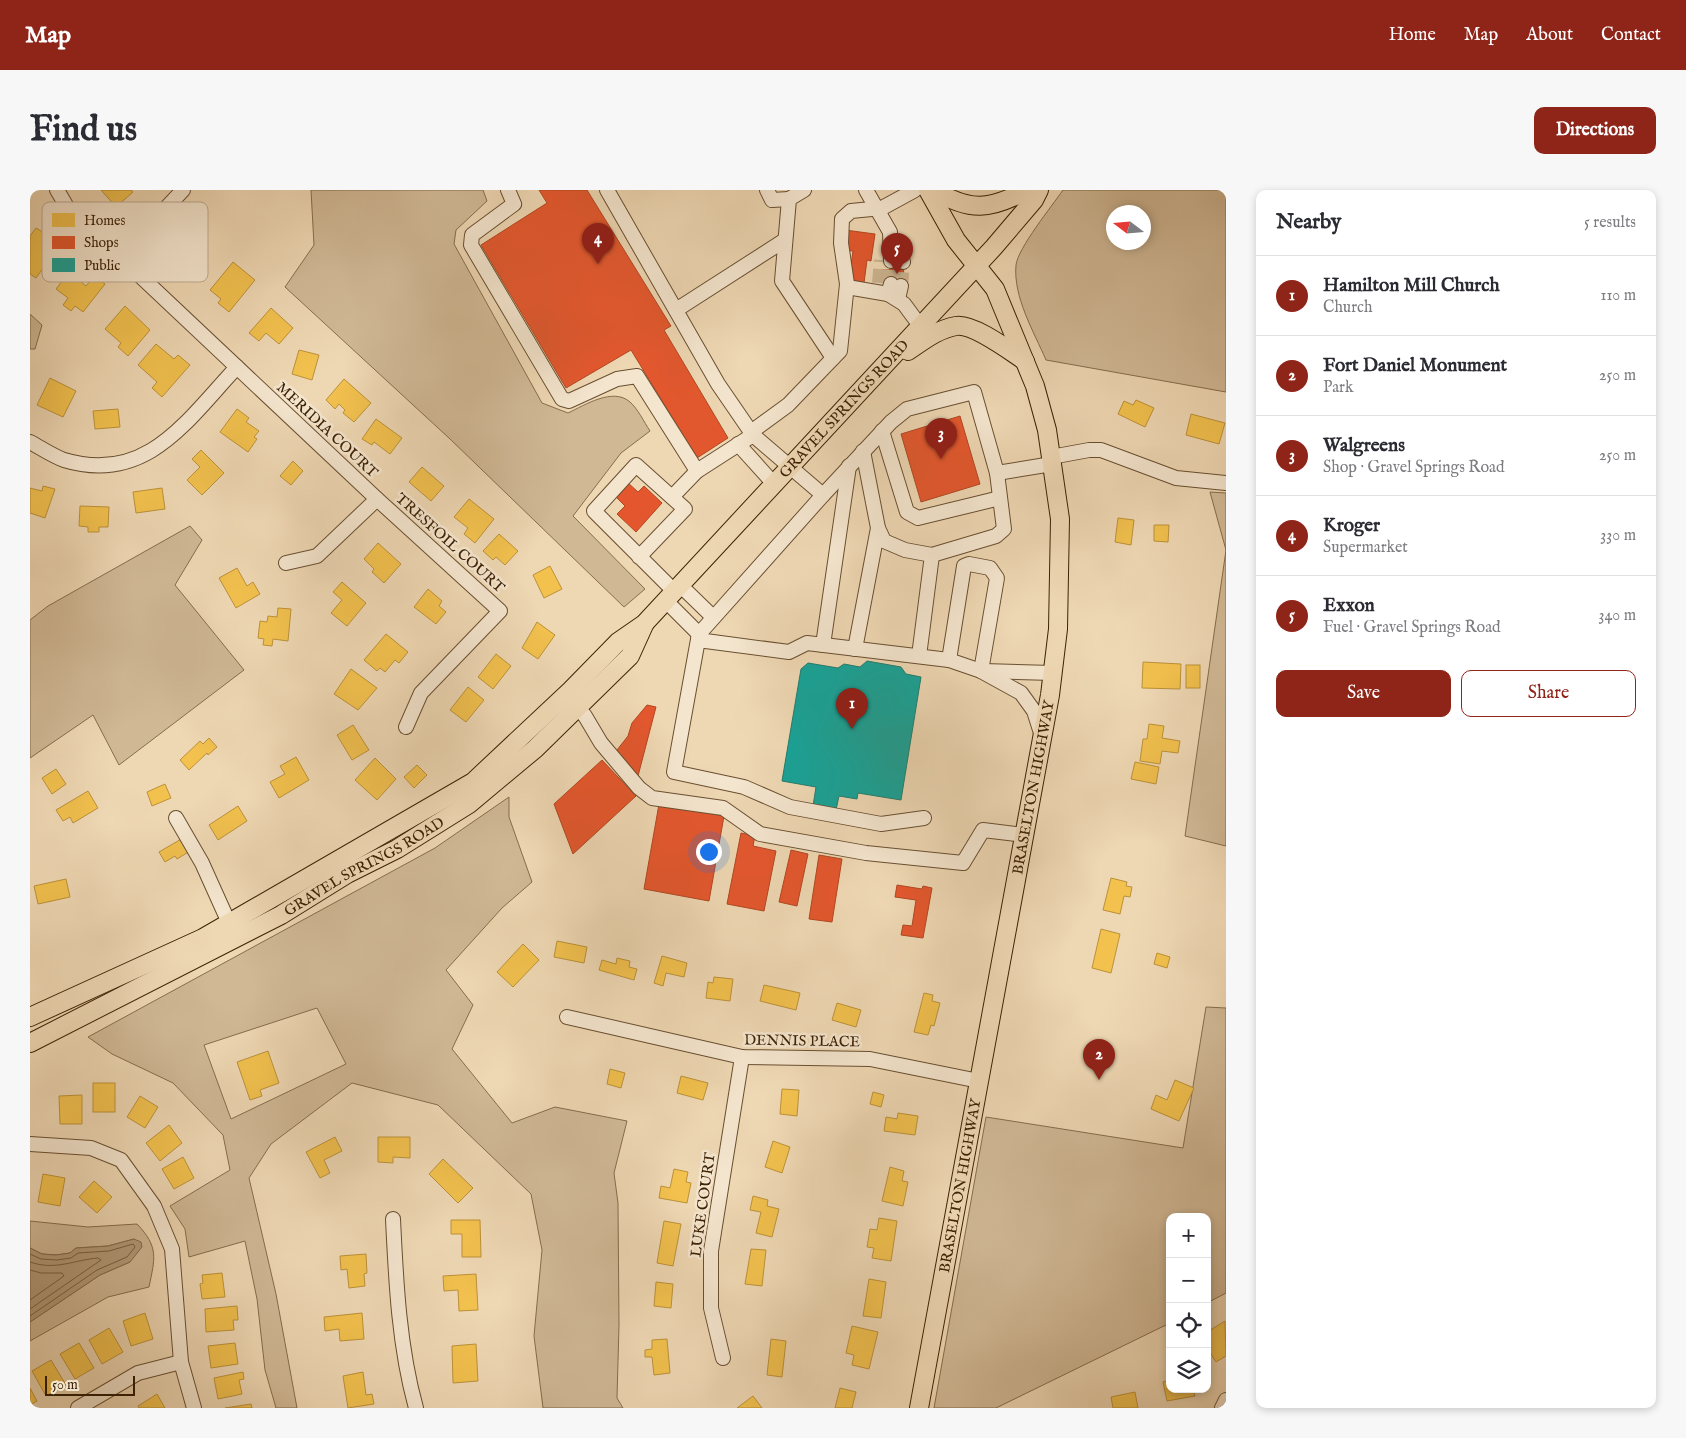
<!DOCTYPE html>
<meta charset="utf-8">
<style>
:root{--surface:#fff;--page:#f7f7f7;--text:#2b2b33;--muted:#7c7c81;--line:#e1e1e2;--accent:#8f2418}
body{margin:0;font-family:"IM FELL English",serif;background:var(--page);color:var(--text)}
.controls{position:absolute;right:15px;bottom:15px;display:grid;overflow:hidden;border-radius:10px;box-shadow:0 2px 8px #0003}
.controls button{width:45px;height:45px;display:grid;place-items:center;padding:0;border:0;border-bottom:1px solid var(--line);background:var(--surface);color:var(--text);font:25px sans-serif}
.compass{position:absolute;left:1076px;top:15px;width:45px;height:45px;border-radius:50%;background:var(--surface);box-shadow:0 2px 8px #0003;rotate:286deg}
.scale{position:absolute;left:15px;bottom:12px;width:90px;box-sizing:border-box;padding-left:5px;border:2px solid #3d2204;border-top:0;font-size:14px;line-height:18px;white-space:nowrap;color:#3d2204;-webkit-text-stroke:4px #f4e5ce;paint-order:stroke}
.you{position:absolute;left:678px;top:661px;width:18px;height:18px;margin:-12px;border:4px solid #fff;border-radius:50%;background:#1a73e8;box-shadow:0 0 0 8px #1a73e833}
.badge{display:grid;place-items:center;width:32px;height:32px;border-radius:50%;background:var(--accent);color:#fff;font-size:16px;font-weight:700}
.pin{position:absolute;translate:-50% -41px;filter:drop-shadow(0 1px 2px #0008)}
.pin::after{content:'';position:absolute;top:26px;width:18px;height:15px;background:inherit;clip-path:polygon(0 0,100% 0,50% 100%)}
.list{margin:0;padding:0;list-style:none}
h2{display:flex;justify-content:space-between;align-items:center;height:65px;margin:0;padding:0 20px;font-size:21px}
h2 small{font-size:16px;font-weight:400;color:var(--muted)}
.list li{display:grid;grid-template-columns:32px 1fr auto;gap:15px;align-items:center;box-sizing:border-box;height:80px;padding:0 20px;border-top:1px solid var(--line)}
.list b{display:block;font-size:19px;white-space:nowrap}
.list p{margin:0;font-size:16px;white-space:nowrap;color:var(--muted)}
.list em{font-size:16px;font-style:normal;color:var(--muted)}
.actions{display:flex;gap:10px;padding:15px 20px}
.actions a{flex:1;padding:11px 0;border:1px solid var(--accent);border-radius:10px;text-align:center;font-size:18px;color:var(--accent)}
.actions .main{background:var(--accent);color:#fff}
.icon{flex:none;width:28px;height:28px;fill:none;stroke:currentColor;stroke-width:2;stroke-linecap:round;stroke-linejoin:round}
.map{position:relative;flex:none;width:1196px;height:1218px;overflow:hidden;border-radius:10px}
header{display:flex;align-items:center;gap:30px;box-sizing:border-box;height:70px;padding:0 25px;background:var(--accent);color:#fff}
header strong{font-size:24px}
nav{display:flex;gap:28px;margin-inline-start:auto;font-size:18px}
.intro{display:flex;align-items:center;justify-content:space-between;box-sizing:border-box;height:120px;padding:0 30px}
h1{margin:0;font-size:35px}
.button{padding:12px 22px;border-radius:10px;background:var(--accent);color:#fff;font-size:18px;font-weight:700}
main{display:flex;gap:30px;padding:0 30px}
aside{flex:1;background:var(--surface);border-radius:10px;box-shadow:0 2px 8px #0003}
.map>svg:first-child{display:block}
.green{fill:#d0b895;stroke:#866d4c;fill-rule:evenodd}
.water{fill:#b29978;stroke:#83694a}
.homes{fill:#f2c14e;stroke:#bc9138}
.shops{fill:#e4572e;stroke:#b24721}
.public{fill:#17a398;stroke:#227c6c}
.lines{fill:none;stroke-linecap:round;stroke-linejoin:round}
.shore{stroke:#785e3e;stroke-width:1}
.minor-tunnel{stroke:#cbb390;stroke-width:14;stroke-dasharray:14 7;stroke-linecap:butt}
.minor-casing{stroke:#694f30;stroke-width:16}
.major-casing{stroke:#3d2204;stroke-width:20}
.minor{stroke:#f4e5ce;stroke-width:14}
.major{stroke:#eed7b3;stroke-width:18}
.labels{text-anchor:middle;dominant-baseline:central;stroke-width:5;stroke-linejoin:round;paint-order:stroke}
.street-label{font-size:15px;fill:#3d2204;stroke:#f4e5ce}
.key{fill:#f4e5ce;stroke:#bdaa91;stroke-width:1}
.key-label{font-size:14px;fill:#3d2204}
</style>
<header>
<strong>Map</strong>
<nav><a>Home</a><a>Map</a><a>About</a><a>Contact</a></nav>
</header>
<div class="intro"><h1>Find us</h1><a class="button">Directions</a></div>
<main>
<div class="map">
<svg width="1196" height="1218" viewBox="0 0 1196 1218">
<rect width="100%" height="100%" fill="#eed7b3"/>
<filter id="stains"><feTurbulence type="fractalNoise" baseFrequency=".004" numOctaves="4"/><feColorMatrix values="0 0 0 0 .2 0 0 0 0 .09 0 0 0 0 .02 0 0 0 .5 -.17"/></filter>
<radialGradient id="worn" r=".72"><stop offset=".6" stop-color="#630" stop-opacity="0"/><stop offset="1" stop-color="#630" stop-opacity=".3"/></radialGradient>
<g class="green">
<path d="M281,0H453L457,11L426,40L424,54L512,213L538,223C555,215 583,197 600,212C608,219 614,232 620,241L591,263L543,326L615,399L594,417L420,249L255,97L284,55Z"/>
<path d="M1033,0H1196V202L1016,170C1004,142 983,107 986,75C988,58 1022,16 1033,0ZM1084,22H1114V52H1084Z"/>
<polygon points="0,124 12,135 5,159 0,159"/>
<polygon points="1180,302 1196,303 1196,656 1155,646 1196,360"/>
<polygon points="160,336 172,350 145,395 214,480 89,575 63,525 0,568 0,430 18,416"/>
<path d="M479,607V627L502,692L472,718L416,780L443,815L422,859L482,933L525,917L597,931L584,983L588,1013L589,1135L587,1208L593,1218H513L504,1146L512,1060L501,1004L408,915L322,893L241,954L219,988L246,1104L267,1218H246L235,1180L227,1109L215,1051L159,1067L155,1039L140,1016L200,980L193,945L143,893L82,864L58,847L405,658ZM287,818L316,874L201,929L174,855Z"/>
<polygon points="1176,817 1196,818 1196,1103 1177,1113 1177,1027 1140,1027 1140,1133 966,1218 904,1218 956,927 1153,958"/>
<path d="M0,1031L58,1037L107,1034C129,1057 125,1068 119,1097L78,1107L0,1151V1132L70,1085L100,1072L104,1049L78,1056L46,1058L40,1063L26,1065L12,1064L0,1058Z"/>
</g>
<polygon class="water" points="104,1049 111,1052 112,1057 100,1072 70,1085 0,1132 0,1058 12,1064 26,1065 40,1063 46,1058 78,1056"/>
<g class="homes">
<polygon points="71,0 101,0 103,2 86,17"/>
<polygon points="6,38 31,53 6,88 0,84 0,46"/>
<polygon points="203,72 225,90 199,122 188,113 191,109 180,100"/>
<polygon points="39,82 56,96 64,86 75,94 53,122 45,116 41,121 33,115 38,108 26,99"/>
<polygon points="95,116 120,140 98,166 88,157 91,153 75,139"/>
<polygon points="241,118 263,138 249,154 236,143 229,151 219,143"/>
<polygon points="126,154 144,169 148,165 160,175 132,207 122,198 127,192 108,175"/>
<polygon points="269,160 289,165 282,190 262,184"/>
<polygon points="20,188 46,201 33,227 7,215"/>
<polygon points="314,189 341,213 324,232 313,223 315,220 309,214 305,219 296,210"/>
<polygon points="1106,210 1124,218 1115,237 1088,224 1094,211 1103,215"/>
<polygon points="88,219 90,237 65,239 63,221"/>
<polygon points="207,219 219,228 216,232 229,241 224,247 227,249 218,262 190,242"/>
<polygon points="1161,224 1195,233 1189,254 1156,245"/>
<polygon points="346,229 372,248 360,264 344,252 342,255 332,249"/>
<polygon points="171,260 194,283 172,305 157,290 170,277 162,269"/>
<polygon points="263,271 273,281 261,295 250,286"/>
<polygon points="392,277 414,296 401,311 379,292"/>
<polygon points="13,296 25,299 15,328 0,323 0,298 12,301"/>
<polygon points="132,298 135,319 106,323 103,302"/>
<polygon points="439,309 464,329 445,353 434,344 438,338 424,327"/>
<polygon points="50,316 79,317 78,337 69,337 69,342 58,342 58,337 49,336"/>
<polygon points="1088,328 1104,330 1101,355 1085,352"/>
<polygon points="1124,335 1139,335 1138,352 1124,351"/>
<polygon points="469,344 488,361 475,375 466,367 463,370 453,361"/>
<polygon points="348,353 371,374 354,393 342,382 344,379 334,369"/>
<polygon points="520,376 532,399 514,408 503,385"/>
<polygon points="207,378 217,396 223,392 230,404 206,418 189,388"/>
<polygon points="312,392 336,413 317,436 301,423 312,410 303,402"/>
<polygon points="398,399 412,411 409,416 416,422 406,434 384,417"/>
<polygon points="248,418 261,419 258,451 243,449 242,456 233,455 234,449 228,448 230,431 237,432 238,426 247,427"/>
<polygon points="507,432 525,445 508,469 492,458"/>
<polygon points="356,444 378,462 369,473 365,470 355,482 350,478 347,481 334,470"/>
<polygon points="466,464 481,476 463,499 448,487"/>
<polygon points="1113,472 1151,474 1150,499 1112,498"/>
<rect x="1156" y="475" width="14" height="23"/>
<polygon points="321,479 347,498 328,520 304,504"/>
<polygon points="438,497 454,510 436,532 420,520"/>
<polygon points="1119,534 1134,536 1132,548 1150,551 1148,563 1132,561 1130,574 1110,571 1113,549 1117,549"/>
<polygon points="323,535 339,560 322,570 307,545"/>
<polygon points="179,548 187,557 178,565 177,563 159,580 150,570 170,551 173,554"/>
<polygon points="266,567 279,590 249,608 240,592 255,584 250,576"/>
<polygon points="345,568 366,589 347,610 325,590"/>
<polygon points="1105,572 1129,577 1126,594 1101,589"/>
<polygon points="387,575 397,585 384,598 374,587"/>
<polygon points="26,579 36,594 22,604 12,588"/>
<polygon points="135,594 141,608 122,616 117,602"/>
<polygon points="58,601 68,618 43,633 40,627 33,631 26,620"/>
<polygon points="208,616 217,631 188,650 179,635"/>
<polygon points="153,648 160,661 147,669 145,666 135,672 129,662"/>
<polygon points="1081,688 1097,692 1096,696 1102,697 1100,707 1094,706 1090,724 1073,720"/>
<polygon points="36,689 40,707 8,714 4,696"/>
<polygon points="1071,739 1090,744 1081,783 1062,778"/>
<polygon points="527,751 557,757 554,773 524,767"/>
<polygon points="493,754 509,770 483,797 467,782"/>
<polygon points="1127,763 1140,767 1137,778 1124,774"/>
<polygon points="632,766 657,773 654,787 636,783 633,796 624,793"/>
<polygon points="587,768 600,771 599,777 607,779 604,790 569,780 572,770 586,774"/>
<polygon points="684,787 703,789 700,811 676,808 678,792 683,793"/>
<polygon points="734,795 770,803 766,820 730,811"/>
<polygon points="894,803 903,805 902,811 910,813 904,836 901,835 898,845 884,842"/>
<polygon points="807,813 831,820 826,837 802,830"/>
<polygon points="238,861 249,893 230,900 232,906 220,910 207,872"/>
<polygon points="580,879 595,883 591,898 577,894"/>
<polygon points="651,886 678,893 673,910 647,903"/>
<polygon points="1145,890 1164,898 1149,931 1121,919 1126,905 1137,910"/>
<rect x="63" y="893" width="22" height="29"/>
<polygon points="752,899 769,900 767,926 750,924"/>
<polygon points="843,902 854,905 851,917 840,914"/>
<polygon points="52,905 52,934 30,934 29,906"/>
<polygon points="110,906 128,917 115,938 97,927"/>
<polygon points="868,923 888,926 885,945 854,941 856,927 867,929"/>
<polygon points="139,935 152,953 130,971 116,953"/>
<polygon points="305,947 312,961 294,970 300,983 290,988 276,962"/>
<polygon points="348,947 380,947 380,968 363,967 363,973 348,972"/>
<polygon points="743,951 760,957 752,983 735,977"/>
<polygon points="153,967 164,988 144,999 132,979"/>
<polygon points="413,969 443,998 428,1013 399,984"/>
<polygon points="860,977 874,981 872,991 878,992 873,1016 852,1011"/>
<polygon points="644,979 658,982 656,992 661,993 657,1013 629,1008 631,996 640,998"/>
<polygon points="13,984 35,988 30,1016 8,1012"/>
<polygon points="64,991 82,1007 67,1023 49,1007"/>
<polygon points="723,1006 738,1010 737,1016 749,1019 742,1047 726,1043 731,1022 720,1020"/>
<polygon points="849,1028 867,1031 861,1071 842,1068 844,1058 837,1057 840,1039 847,1040"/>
<polygon points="421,1030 450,1030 451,1067 432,1067 432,1044 421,1044"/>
<polygon points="634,1031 651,1034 643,1076 627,1073"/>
<polygon points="721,1059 736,1060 732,1096 715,1094"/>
<polygon points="336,1064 337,1083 334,1084 335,1096 319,1098 317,1079 311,1080 310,1066"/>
<polygon points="192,1083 195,1107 172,1109 170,1094 173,1093 172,1085"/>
<polygon points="446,1084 448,1120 429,1121 428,1100 414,1101 413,1086"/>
<polygon points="839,1089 856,1092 851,1128 833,1126"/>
<polygon points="626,1092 643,1094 641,1118 624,1116"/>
<polygon points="207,1116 208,1130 203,1130 204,1140 176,1142 175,1119"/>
<polygon points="115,1123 123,1149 101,1156 93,1131"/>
<polygon points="332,1123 334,1149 310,1151 309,1139 295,1141 294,1127"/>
<polygon points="1195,1131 1196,1166 1186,1172 1177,1158 1177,1142"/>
<polygon points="822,1136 848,1142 839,1179 822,1175 824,1165 816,1163"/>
<polygon points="79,1138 93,1162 72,1174 59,1150"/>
<polygon points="637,1149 640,1183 624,1185 622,1167 615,1167 615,1160 622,1159 622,1150"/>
<polygon points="741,1149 756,1151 752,1187 737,1185"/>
<polygon points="49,1153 64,1178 45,1189 30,1164"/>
<polygon points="205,1153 208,1174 181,1178 178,1156"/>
<polygon points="446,1154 448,1191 423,1193 422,1156"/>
<polygon points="21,1170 36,1195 16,1206 2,1181"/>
<polygon points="213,1182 214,1189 209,1190 212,1204 188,1209 184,1188"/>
<polygon points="333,1182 336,1205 342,1204 344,1214 318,1218 313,1186"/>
<polygon points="1140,1190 1140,1199 1163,1199 1165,1206 1137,1211 1133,1192"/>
<polygon points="0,1198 7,1211 0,1215"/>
<polygon points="810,1198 826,1202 822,1218 805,1218"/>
<polygon points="1105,1202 1108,1218 1083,1218 1081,1207"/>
<polygon points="127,1204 135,1218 109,1218 108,1216"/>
<polygon points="723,1206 732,1218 707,1218"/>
<polygon points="221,1214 222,1218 195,1218"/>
</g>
<g class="shops">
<polygon points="509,0 557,0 641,136 634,140 698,248 667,268 601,160 536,198 451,55 517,13"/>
<polygon points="815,40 845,44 841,71 837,70 834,93 819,91 823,61 813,60"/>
<polygon points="860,74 874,74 873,92 851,91 851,80 860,80"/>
<polygon points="930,226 950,294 891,312 871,244"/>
<polygon points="597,292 608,302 614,296 632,313 606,342 587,324 595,316 585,306"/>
<polygon points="617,515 626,517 608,586 583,565 598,546 602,533"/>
<polygon points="572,570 606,606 543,664 524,614"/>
<polygon points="629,614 694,626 679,711 614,699"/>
<polygon points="711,643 725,646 723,656 746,661 734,721 697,714"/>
<polygon points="761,660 778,664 767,716 749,712"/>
<polygon points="789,665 812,669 802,732 779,729"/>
<polygon points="867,695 892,699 893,696 902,698 893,748 871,745 873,735 882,736 886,710 865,707"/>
</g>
<polygon class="public" points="837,471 871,477 876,484 891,487 871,610 828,603 827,609 809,606 806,620 783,616 786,597 752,591 771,479 778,473 808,478 814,474 830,477"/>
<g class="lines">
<g class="shore">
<polyline points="0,1064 11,1069 27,1070 41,1068 48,1063 79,1061 103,1054 105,1057 97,1067 67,1080 0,1126"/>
<path d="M0,1072C25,1081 44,1070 68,1068L71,1070L0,1119"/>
<polyline points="0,1080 11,1083 32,1083 34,1086 0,1110"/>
</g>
<g class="minor-tunnel">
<polyline points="849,93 851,70"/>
<polyline points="861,94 861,71"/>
<polyline points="871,96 873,72"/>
</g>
<g class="minor-casing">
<g id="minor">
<polyline points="27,0 37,17 347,309 470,421 391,503 376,537"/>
<polyline points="478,0 484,14 442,45 441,55 532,209 539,211 587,189 607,186 667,281 642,307"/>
<polyline points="577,0 688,194 723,245 667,281"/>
<polyline points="737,0 742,10 759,9"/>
<polyline points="774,0 759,9 752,91 803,168"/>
<polyline points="836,0 860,42 861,71"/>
<polyline points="863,50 873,72"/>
<polyline points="91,66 153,0"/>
<polyline points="817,97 858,104 861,94"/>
<polyline points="858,104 874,114 891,137"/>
<polyline points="868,109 871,96"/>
<polyline points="646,120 755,50"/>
<polyline points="852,241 877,322 888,328 970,308"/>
<polyline points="721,242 758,215 810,161 817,94 811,53 812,29 821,21 852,18 885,0"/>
<polyline points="723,245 793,305 861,232 877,219 944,202 967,283 1022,274"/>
<path d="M0,252C11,258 23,266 34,270C117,295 157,230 207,177"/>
<polyline points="708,254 745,295"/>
<polyline points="833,261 848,338 854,351 875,360 902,365 966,346 974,339 967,283"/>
<polyline points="1021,267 1059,260 1071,260 1146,288 1196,293"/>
<polyline points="793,305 669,444 644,582 714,597 760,617 851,634 894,628"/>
<polyline points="609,367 655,319 606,275 564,321 645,402"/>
<polyline points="256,373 287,366 347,309"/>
<polyline points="651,396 683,427"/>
<polyline points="636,411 669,444"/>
<polyline points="668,450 759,462 777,453 919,470 951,481 991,503 1004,521 1012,546"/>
<polyline points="793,455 819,276"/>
<polyline points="825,459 848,338"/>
<polyline points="889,466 902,365"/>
<polyline points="919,470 934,376 939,374 960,378 967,388 951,481"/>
<polyline points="953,481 1023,483"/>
<polyline points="547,517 555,526 571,553 609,598 622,608 693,618 730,644 836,663 933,673 953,640 994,645"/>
<polyline points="146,628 172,673 199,733"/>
<polyline points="537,827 712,867 840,869 949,891"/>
<polyline points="0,954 61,958 91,970 124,1016 142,1059 151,1172 164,1218"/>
<path d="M363,1029C366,1092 369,1157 386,1218"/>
<polyline points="693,1168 681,1118 681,1061 712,867"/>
<polyline points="48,1218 108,1183 151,1172"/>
<polyline points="1192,1218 1196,1210"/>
</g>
</g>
<g class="major-casing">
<g id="major">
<path d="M904,0C940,22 960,20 997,0"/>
<path d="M878,161C893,151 908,139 926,136C943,133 980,161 995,171"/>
<path id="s1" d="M0,827L173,748L443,592L541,500L588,452L614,434L964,57L1004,10L1009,0"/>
<path id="s2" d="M0,853L251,725L317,684L367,659L439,614L505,559L600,466L614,435"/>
<path id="s3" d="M889,1218L1020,505L1028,439L1030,329L1017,240L1005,196L965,99L926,50L898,0"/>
</g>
</g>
<use href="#minor" class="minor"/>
<use href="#major" class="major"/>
</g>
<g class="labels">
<g class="street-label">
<text stroke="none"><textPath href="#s1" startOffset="1029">GRAVEL SPRINGS ROAD</textPath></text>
<text transform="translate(297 240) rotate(43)">MERIDIA COURT</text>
<text transform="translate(420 353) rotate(42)">TRESFOIL COURT</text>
<text stroke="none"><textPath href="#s3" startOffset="631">BRASELTON HIGHWAY</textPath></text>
<text stroke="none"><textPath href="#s2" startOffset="378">GRAVEL SPRINGS ROAD</textPath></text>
<text transform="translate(772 851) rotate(1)">DENNIS PLACE</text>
<text stroke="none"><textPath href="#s3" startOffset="226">BRASELTON HIGHWAY</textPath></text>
<text transform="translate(673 1015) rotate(-82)">LUKE COURT</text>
</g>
</g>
<rect x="12" y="12" width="166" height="80" rx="8" class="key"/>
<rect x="22" y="23" width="23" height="14" fill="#f2c14e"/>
<rect x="22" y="46" width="23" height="13" fill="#e4572e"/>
<rect x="22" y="68" width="23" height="14" fill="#17a398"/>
<g class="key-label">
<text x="54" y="35">Homes</text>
<text x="54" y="57">Shops</text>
<text x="54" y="80">Public</text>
</g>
<rect width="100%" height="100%" filter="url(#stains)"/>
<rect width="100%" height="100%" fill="url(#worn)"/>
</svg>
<div class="controls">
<button>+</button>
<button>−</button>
<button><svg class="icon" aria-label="locate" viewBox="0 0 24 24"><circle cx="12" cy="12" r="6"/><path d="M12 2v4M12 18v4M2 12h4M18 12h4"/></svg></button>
<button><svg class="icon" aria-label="layers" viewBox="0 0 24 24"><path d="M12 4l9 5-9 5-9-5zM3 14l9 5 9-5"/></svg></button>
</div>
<svg class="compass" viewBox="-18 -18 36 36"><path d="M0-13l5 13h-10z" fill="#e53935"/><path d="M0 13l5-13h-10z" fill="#7c7c81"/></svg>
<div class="scale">50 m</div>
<div class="you"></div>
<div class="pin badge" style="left:822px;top:539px">1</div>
<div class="pin badge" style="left:1069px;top:890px">2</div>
<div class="pin badge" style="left:911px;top:269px">3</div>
<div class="pin badge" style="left:568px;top:74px">4</div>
<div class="pin badge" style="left:867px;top:84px">5</div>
</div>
<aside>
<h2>Nearby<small>5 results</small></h2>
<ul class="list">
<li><span class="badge">1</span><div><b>Hamilton Mill Church</b><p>Church</p></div><em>110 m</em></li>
<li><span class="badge">2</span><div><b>Fort Daniel Monument</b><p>Park</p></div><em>250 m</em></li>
<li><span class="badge">3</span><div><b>Walgreens</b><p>Shop · Gravel Springs Road</p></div><em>250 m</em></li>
<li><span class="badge">4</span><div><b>Kroger</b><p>Supermarket</p></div><em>330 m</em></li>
<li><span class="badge">5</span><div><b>Exxon</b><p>Fuel · Gravel Springs Road</p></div><em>340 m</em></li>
</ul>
<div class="actions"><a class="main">Save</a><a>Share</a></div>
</aside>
</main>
